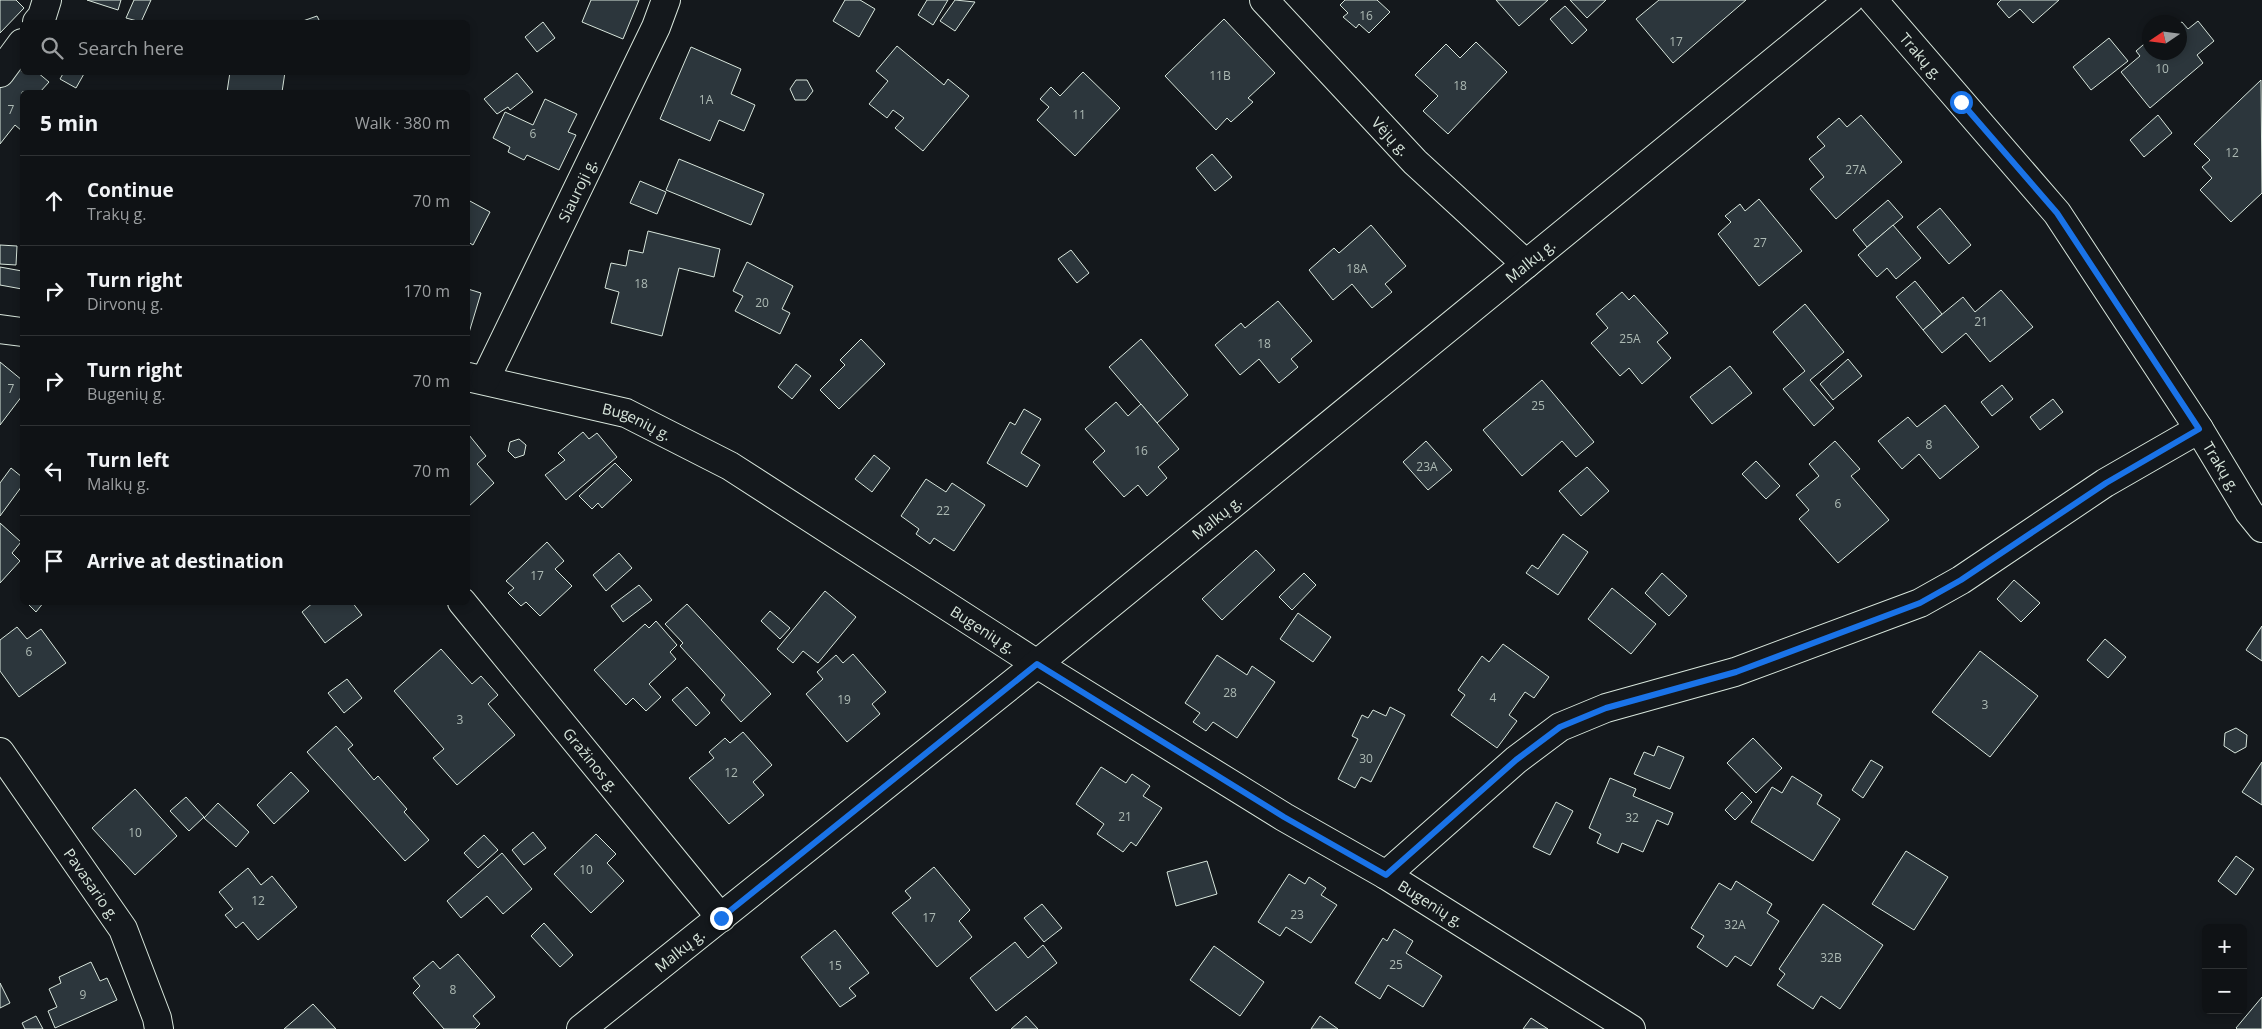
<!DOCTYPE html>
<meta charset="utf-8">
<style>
:root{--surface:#0f1215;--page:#181b1e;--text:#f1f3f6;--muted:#9b9ea0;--line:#2f3234}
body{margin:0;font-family:"Open Sans",sans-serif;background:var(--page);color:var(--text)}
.controls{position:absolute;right:15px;bottom:15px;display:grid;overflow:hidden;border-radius:8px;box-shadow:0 2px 8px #0003}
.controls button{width:45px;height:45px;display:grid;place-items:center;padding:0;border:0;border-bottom:1px solid var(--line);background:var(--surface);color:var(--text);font:25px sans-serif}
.compass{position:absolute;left:2142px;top:15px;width:45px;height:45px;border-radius:50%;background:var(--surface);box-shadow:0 2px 8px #0003;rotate:257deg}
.stop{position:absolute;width:15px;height:15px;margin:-11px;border:4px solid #1a73e8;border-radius:50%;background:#fff}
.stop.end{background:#1a73e8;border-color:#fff;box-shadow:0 1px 5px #0008}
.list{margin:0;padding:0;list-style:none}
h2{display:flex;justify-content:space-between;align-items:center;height:65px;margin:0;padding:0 20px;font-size:21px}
h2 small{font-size:16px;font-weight:400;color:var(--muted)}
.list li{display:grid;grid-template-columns:32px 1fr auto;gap:15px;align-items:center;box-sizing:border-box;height:90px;padding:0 20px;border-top:1px solid var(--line)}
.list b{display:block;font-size:19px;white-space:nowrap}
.list p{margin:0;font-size:16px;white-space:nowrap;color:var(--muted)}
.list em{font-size:16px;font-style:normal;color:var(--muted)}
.icon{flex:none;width:28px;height:28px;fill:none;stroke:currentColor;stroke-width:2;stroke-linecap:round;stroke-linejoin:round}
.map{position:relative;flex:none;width:2262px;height:1029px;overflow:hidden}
.search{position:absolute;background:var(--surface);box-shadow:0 2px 8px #0003;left:20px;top:20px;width:450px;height:55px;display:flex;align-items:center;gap:12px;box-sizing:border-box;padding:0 18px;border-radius:8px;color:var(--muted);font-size:19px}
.panel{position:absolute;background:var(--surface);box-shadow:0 2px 8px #0003;left:20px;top:90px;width:450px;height:515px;border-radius:8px}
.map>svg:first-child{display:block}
.building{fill:#2c363c;stroke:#d8e6dc}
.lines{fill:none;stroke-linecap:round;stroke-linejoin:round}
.minor-casing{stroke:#d8e6dc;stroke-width:30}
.minor{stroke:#14181c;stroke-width:28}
.route{stroke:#1a73e8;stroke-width:6}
.labels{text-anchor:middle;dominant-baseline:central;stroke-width:4;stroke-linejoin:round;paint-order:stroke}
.number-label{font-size:12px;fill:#adbab4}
.street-label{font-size:15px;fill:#d8e6dc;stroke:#14181c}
</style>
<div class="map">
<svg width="2262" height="1029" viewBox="0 0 2262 1029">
<rect width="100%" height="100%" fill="#14181c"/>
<g class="building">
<polygon points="0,0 16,0 24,8 0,33"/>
<polygon points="87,0 121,0 118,10"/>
<polygon points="134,0 151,0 141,22 126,18"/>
<polygon points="591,0 639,0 623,39 582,22"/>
<polygon points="845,0 860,0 875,9 859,37 833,21"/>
<polygon points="927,0 948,0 933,25 918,15"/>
<polygon points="955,0 975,2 955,31 940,21"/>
<polygon points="1345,0 1377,0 1390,12 1369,33 1359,24 1356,28 1343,17 1348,13 1340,5"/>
<polygon points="1496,0 1548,0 1519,26"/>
<polygon points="1570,0 1606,0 1587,18"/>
<polygon points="1659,0 1746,0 1673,63 1636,19"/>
<polygon points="2001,0 2059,0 2033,23 2020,9 2009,18 1997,4"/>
<polygon points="1565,6 1587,30 1572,44 1550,19"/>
<polygon points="317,16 320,22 300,22"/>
<polygon points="1224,19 1275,73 1248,98 1253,102 1231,122 1227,118 1216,130 1165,76"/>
<polygon points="2198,21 2214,41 2197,55 2203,63 2150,108 2121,72 2140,56 2136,51 2150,39 2150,52 2180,52 2180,23 2182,22 2188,29"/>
<polygon points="543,22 555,38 537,52 525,37"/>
<polygon points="2109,38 2128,61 2091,90 2073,67"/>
<polygon points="1476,42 1507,72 1448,134 1423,111 1438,96 1415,75 1446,44 1460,58"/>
<polygon points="897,46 944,85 948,79 969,96 923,151 895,128 904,118 893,110 887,118 869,104 888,81 876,71"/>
<polygon points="691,47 741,69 731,94 755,105 744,131 719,120 710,141 660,119"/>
<polygon points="22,64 22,72 37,72 49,82 40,92 22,92 22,131 15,125 0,144 0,84"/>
<polygon points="64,72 85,72 76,88 60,79"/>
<polygon points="230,72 285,72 282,92 227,92"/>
<polygon points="1083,72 1120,108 1075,156 1037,120 1049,107 1040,99 1051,87 1060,96"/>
<polygon points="517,73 533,92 510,110 508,107 497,114 484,99"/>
<polygon points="796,80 807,80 813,91 806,100 795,100 790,89"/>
<polygon points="2261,80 2262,193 2231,222 2200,190 2212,178 2202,167 2210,160 2194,144"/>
<polygon points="545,99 577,114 568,132 576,135 559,170 527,155 524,160 508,152 510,147 493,138 505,112 533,125"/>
<polygon points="1861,115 1902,162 1836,219 1810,189 1824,177 1809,159 1825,146 1817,137 1839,118 1847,127"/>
<polygon points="2158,115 2172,133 2144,157 2130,140"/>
<polygon points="1212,154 1232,177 1215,191 1196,168"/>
<polygon points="679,159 764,194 751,225 666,190"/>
<polygon points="640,181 666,192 657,214 630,203"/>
<polygon points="1759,199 1802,251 1759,286 1718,234 1731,222 1725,216 1740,204 1745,211"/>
<polygon points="468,200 490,212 473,245 468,242"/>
<polygon points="1888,200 1903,217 1867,247 1853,230"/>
<polygon points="1940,208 1971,245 1949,264 1917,227"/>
<polygon points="1371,225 1406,266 1385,284 1392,292 1372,308 1352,284 1333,300 1309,270 1334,248 1339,253"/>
<polygon points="1893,225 1921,258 1896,279 1887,268 1877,277 1858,255"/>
<polygon points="648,231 720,249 714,277 679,268 662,336 611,323 619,292 605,288 611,263 626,266 629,250 643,253"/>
<polygon points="0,245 17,246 16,265 0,264"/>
<polygon points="1071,250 1089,273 1077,283 1058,259"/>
<polygon points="747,262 793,286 782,309 790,313 780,334 735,311 743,296 733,291"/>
<polygon points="0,267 22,271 22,289 0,285"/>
<polygon points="1915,281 1942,314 1923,330 1896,297"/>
<polygon points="468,289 481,293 468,336"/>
<polygon points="2001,290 2033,327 1990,362 1966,333 1942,353 1923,330 1963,297 1975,312"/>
<polygon points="1622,292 1629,300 1634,295 1668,333 1657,342 1671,358 1642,384 1629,368 1620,376 1591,343 1608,328 1596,314"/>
<polygon points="1278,301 1312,341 1291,359 1298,367 1279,383 1259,359 1240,375 1215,345 1241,323 1245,328"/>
<polygon points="1805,304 1844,352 1810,380 1834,408 1814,426 1783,389 1805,371 1773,332"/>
<polygon points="861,339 885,364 839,409 820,390 845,365 840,360"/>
<polygon points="1141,339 1188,395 1157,423 1109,367"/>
<polygon points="1848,359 1862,376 1833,400 1820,384"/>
<polygon points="0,362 22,380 22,396 0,425"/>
<polygon points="796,364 811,376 792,399 778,387"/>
<polygon points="1730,366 1752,393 1712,424 1690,397"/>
<polygon points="1542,380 1594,442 1576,457 1562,441 1522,476 1483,430"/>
<polygon points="2002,385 2013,399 1992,416 1981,402"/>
<polygon points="2053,399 2063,412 2040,430 2030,417"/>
<polygon points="1116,402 1128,416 1141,404 1179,449 1158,467 1167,478 1147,496 1138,485 1124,497 1093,462 1105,451 1085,429"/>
<polygon points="1945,405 1979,447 1940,479 1919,454 1902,469 1878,441 1908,417 1917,427"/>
<polygon points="1024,409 1041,419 1021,453 1040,465 1027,487 987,463 1010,422 1015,425"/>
<polygon points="583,432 589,439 597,433 617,457 566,500 545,475 565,460 558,453"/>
<polygon points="469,435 486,456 477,464 494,483 468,507"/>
<polygon points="519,439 526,445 524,455 515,458 508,451 510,442"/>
<polygon points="1426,441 1452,470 1428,490 1403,462"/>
<polygon points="1835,441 1860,469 1851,476 1889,520 1838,563 1799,519 1809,510 1796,495 1819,476 1809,464"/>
<polygon points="874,455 890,468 872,492 855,479"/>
<polygon points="1756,461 1780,486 1766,499 1742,474"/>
<polygon points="615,463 632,480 602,508 598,503 592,509 579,496"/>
<polygon points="1587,467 1609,491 1581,516 1559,491"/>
<polygon points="11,468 22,477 22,486 0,516 0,483"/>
<polygon points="926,479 946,492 952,483 985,505 954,551 934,538 930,544 916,534 919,529 901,516"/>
<polygon points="0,523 21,542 12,553 20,561 0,583"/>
<polygon points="1563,534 1588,552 1558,595 1526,573 1532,565 1538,569"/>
<polygon points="547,542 564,561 555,569 572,586 540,616 526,602 521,606 508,593 514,588 506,581"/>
<polygon points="1256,550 1275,570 1222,620 1202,599"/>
<polygon points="619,553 632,568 606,591 593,575"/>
<polygon points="1304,573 1316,585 1292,610 1279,597"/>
<polygon points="1662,573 1687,596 1669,616 1645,593"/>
<polygon points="2014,580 2040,603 2021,622 1997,599"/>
<polygon points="639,585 652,600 623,622 611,606"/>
<polygon points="1612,588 1656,624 1631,654 1588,619"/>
<polygon points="825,591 856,617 818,663 803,651 793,663 777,649"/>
<polygon points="26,602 44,602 36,612"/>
<polygon points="314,602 352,602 362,615 325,643 302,612"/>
<polygon points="687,604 771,694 741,722 721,700 725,695 680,646 683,643 665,624"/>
<polygon points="770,611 790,628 780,639 761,621"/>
<polygon points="1298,613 1331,637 1313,662 1280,639"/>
<polygon points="656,621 677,645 670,652 676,659 649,684 661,697 646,711 633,698 626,705 594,670 645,624 649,628"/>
<polygon points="2262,626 2262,661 2246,650"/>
<polygon points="17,627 27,639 41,629 66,663 19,697 0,671 0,640"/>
<polygon points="2105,639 2126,657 2108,678 2087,660"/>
<polygon points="1503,644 1549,677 1534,698 1525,692 1509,715 1517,721 1497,748 1451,715 1465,695 1458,690 1482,656 1489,662"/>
<polygon points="441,649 472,684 481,676 498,695 488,704 515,735 457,785 433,758 444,749 394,691"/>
<polygon points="1980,651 2038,696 1990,757 1932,712"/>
<polygon points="853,654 886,692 872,704 880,714 847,742 806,694 823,679 817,672 836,655 843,663"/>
<polygon points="1217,655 1247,675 1252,666 1275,682 1237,738 1213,722 1206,731 1193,722 1200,713 1185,703"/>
<polygon points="347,679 362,698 344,713 328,693"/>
<polygon points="687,687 710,713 696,726 672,700"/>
<polygon points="1390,707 1405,715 1371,782 1361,777 1355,788 1338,779 1358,739 1352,736 1362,715 1368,718 1373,710 1386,716"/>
<polygon points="336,726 353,745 348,749 374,780 378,776 407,809 404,812 429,840 405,861 307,752"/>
<polygon points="2236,728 2247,735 2246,747 2235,753 2224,746 2225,733"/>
<polygon points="743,732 772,765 753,782 764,795 729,824 689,778 714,758 709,752 725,738 730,743"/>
<polygon points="1753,738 1782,768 1756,793 1727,763"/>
<polygon points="1658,746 1684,757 1670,789 1634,774 1644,752 1654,756"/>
<polygon points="1871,760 1883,767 1863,798 1852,790"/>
<polygon points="2262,762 2262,805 2242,792"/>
<polygon points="1101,767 1126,783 1132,774 1150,786 1143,796 1162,808 1136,846 1131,842 1123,852 1097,834 1104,824 1076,804"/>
<polygon points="291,772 309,791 274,824 257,805"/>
<polygon points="1792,776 1822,795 1817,804 1840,819 1813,861 1751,822 1772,787 1782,793"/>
<polygon points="1610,778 1636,789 1633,796 1673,813 1668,825 1657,820 1643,852 1622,843 1618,853 1597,843 1601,834 1589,828"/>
<polygon points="135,789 177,836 135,875 92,828"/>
<polygon points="1742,792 1752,802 1735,820 1725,810"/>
<polygon points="186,797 204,817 189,831 170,811"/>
<polygon points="1556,802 1573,811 1550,855 1533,847"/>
<polygon points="218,803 249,832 236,847 204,818"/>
<polygon points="533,832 546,848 524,865 512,850"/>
<polygon points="596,834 616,854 607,863 624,881 591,913 554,874"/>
<polygon points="484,835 498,850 478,868 464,853"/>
<polygon points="1906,851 1948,877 1914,930 1872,904"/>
<polygon points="502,853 532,889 503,914 487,896 461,918 447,901"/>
<polygon points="2236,856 2254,869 2236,895 2218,881"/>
<polygon points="1207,861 1217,894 1176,906 1167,872"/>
<polygon points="934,867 970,910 959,921 972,937 937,967 892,913 911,898 905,891"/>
<polygon points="248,868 261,885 272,876 297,907 258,940 243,922 236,928 225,915 233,909 219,892"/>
<polygon points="1289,874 1305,884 1309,877 1326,888 1321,895 1337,905 1311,943 1286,927 1280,936 1258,922"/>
<polygon points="1736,881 1772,904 1767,913 1779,921 1751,966 1735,956 1727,967 1697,947 1704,936 1691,928 1719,883 1731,890"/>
<polygon points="1042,904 1062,928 1044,942 1024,918"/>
<polygon points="1823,904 1883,945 1840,1009 1821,996 1813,1009 1777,985 1785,974 1779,969"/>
<polygon points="544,923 573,955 560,967 531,936"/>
<polygon points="1394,929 1413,941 1406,953 1442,976 1423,1007 1388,985 1380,999 1355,983 1383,938 1387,941"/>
<polygon points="835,930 869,973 849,988 856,996 840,1007 801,957"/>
<polygon points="1015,942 1028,958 1043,945 1057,963 996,1011 970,978"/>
<polygon points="1214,946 1264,982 1240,1016 1190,980"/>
<polygon points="458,954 495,997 473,1016 480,1024 475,1029 444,1029 413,993 420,986 413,978 433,961 440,969"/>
<polygon points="91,962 100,981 107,978 117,1000 55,1028 48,1011 57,1007 49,989 61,983 59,977"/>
<polygon points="0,983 10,1003 0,1008"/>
<polygon points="2262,997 2262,1029 2237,1029 2236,1028"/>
<polygon points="313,1004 336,1029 284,1029"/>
<polygon points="36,1016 43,1029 25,1029 22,1023"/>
<polygon points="1026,1016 1038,1029 1011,1029"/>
<polygon points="1320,1016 1338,1029 1311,1029"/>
<polygon points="1531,1018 1548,1029 1523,1029"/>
</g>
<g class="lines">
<g class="minor-casing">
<g id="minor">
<path id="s1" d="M1264,0L1415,162L1526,264"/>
<path id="s2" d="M1873,0L2057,213L2199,429L2249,512L2262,528"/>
<polyline points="37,22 42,16 47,0"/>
<polyline points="0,73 22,43"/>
<polyline points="0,329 22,332"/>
<path id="s3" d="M468,377L626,413L730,466L1037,664L1284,817L1386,875L1631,1029"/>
<path id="s4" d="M485,380L656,27L666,0"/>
<path id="s5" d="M462,602L721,918"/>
<path id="s6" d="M0,752L123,929L157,1018L159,1029"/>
<polyline points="1386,875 1516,760 1560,727 1606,708 1735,672 1920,603 1961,580 2105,483 2199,429"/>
<path id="s7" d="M581,1029L1037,664L1849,0"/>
</g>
</g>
<use href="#minor" class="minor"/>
</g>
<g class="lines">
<polyline class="route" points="721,918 1037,664 1284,817 1386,875 1516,760 1560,727 1606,708 1736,672 1920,603 1961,580 2106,483 2199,429 2057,213 1961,102"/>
</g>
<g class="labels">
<g class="number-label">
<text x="1366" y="15">16</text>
<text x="1676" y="41">17</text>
<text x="2162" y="68">10</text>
<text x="1220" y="75">11B</text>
<text x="1460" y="85">18</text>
<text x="706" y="99">1A</text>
<text x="11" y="109">7</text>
<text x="1079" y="114">11</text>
<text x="533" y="133">6</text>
<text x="2232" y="152">12</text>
<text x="1856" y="169">27A</text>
<text x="1760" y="242">27</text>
<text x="1357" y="268">18A</text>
<text x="641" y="283">18</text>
<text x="762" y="302">20</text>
<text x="1981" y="321">21</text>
<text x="1630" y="338">25A</text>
<text x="1264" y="343">18</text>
<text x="11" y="388">7</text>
<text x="1538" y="405">25</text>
<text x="1929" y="444">8</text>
<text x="1141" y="450">16</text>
<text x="1427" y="466">23A</text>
<text x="1838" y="503">6</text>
<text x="943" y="510">22</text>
<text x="537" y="575">17</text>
<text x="29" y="651">6</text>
<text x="1230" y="692">28</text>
<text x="1493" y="697">4</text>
<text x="844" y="699">19</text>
<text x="1985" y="704">3</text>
<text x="460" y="719">3</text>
<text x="1366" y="758">30</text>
<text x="731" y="772">12</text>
<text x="1125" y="816">21</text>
<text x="1632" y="817">32</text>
<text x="135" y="832">10</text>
<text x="586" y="869">10</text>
<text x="258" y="900">12</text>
<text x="1297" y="914">23</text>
<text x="929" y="917">17</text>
<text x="1735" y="924">32A</text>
<text x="1831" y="957">32B</text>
<text x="1396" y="964">25</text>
<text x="835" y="965">15</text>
<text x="453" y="989">8</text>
<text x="83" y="994">9</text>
</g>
<g class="street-label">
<text stroke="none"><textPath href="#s2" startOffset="74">Trakų g.</textPath></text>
<text stroke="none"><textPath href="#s1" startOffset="186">Vėjų g.</textPath></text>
<text stroke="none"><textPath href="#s4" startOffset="211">Siauroji g.</textPath></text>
<text stroke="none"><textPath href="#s7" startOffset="1221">Malkų g.</textPath></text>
<text stroke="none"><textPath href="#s3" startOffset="175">Bugenių g.</textPath></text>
<text stroke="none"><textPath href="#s2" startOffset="584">Trakų g.</textPath></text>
<text stroke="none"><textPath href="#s7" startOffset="816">Malkų g.</textPath></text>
<text stroke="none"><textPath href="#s3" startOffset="580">Bugenių g.</textPath></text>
<text stroke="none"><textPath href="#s5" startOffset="204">Gražinos g.</textPath></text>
<text stroke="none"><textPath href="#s6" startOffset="161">Pavasario g.</textPath></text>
<text stroke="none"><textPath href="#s3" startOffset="1105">Bugenių g.</textPath></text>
<text stroke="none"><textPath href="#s7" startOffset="126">Malkų g.</textPath></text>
</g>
</g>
</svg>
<div class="controls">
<button>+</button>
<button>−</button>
</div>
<svg class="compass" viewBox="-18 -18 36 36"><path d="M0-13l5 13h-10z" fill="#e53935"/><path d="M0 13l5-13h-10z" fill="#9b9ea0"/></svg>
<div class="stop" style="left:1961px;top:102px"></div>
<div class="stop end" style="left:721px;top:918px"></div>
<div class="search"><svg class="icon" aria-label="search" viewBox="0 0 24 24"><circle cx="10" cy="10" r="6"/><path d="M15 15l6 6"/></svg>Search here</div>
<section class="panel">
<h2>5 min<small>Walk · 380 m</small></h2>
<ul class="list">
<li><svg class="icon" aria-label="ahead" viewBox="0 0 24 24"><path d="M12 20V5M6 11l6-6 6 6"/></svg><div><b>Continue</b><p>Trakų g.</p></div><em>70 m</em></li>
<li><svg class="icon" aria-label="right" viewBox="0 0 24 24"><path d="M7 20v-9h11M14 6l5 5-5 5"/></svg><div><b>Turn right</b><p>Dirvonų g.</p></div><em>170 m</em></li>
<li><svg class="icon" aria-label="right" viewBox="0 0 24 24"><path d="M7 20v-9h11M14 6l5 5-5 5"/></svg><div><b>Turn right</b><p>Bugenių g.</p></div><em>70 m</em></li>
<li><svg class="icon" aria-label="left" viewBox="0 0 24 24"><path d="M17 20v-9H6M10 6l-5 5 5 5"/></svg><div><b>Turn left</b><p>Malkų g.</p></div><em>70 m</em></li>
<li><svg class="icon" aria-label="arrive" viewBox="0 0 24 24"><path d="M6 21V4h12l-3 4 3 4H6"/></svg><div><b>Arrive at destination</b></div></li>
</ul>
</section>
</div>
